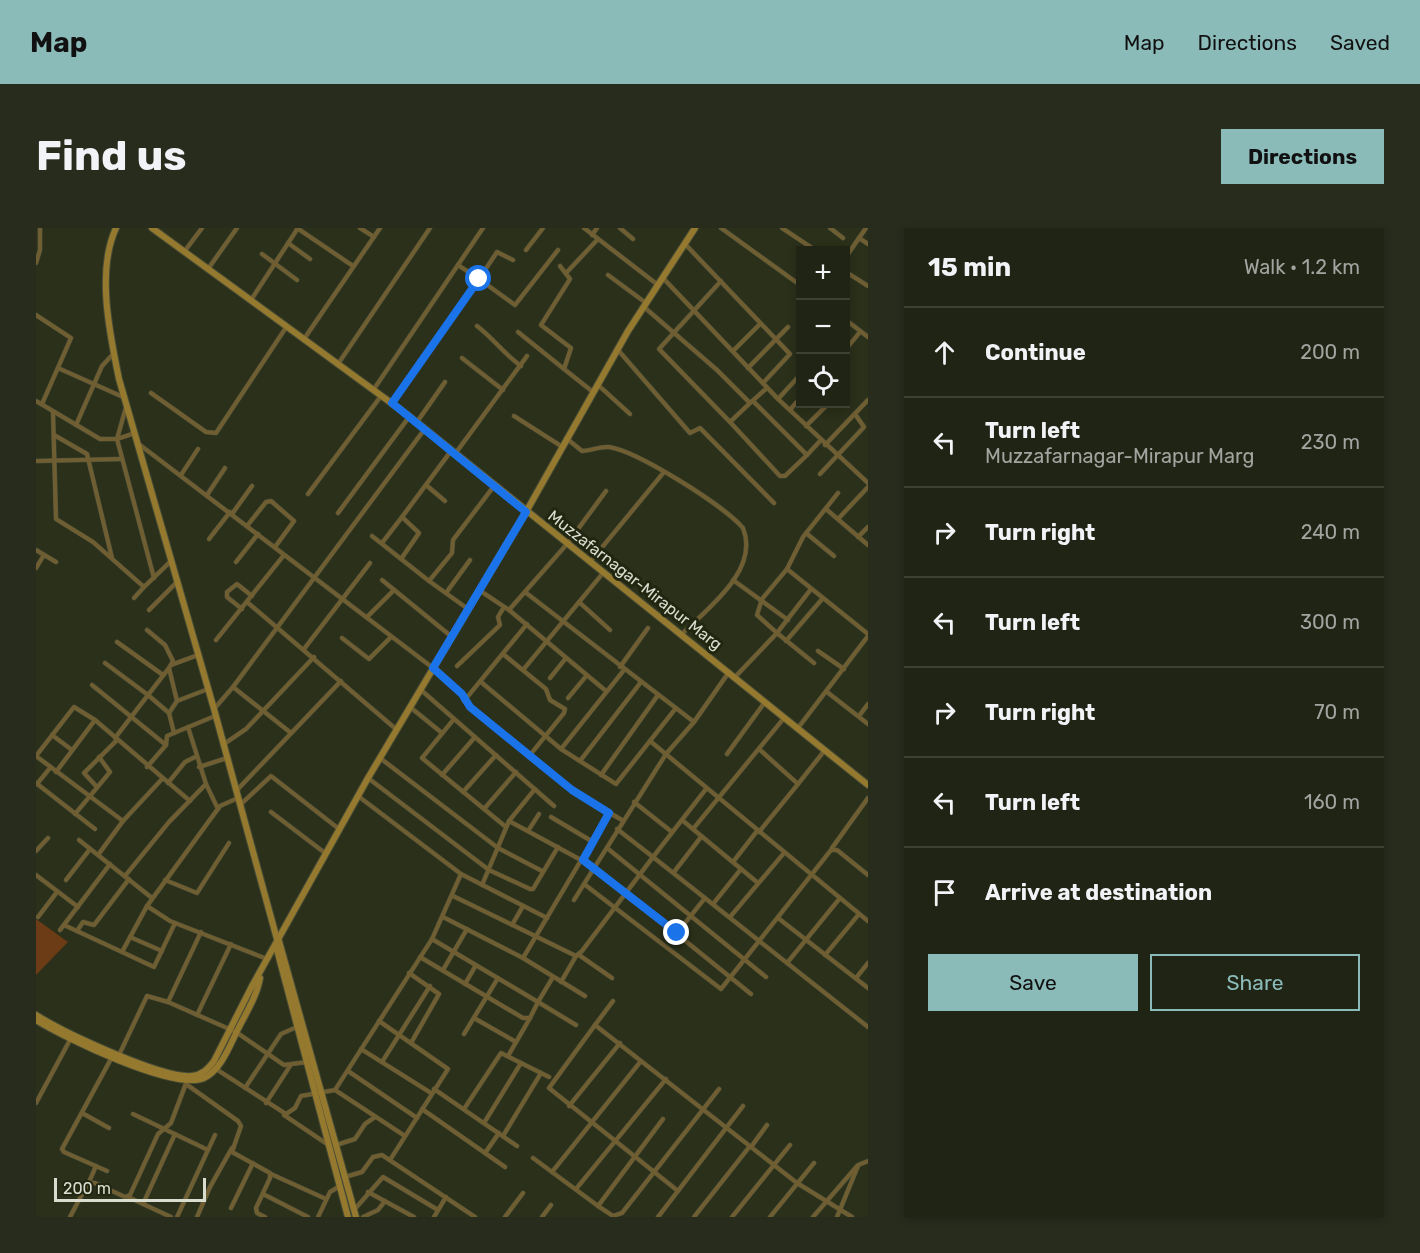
<!DOCTYPE html>
<meta charset="utf-8">
<style>
:root{--surface:#202414;--page:#282c1d;--text:#f1f3f6;--muted:#a2a4a0;--line:#3d4134;--accent:#8bbbb9}
body{margin:0;font-family:Rubik,sans-serif;background:var(--page);color:var(--text)}
.controls{position:absolute;right:18px;top:18px;display:grid;overflow:hidden;border-radius:0px;box-shadow:0 3px 9px #0003}
.controls button{width:54px;height:54px;display:grid;place-items:center;padding:0;border:0;border-bottom:2px solid var(--line);background:var(--surface);color:var(--text);font:30px sans-serif}
.scale{position:absolute;left:18px;bottom:15px;width:152px;box-sizing:border-box;padding-left:6px;border:3px solid #d9ddcf;border-top:0;font-size:16px;line-height:21px;white-space:nowrap;color:#d9ddcf;-webkit-text-stroke:4px #212610;paint-order:stroke}
.stop{position:absolute;width:18px;height:18px;margin:-14px;border:4px solid #1a73e8;border-radius:50%;background:#fff}
.stop.end{background:#1a73e8;border-color:#fff;box-shadow:0 2px 6px #0008}
.list{margin:0;padding:0;list-style:none}
h2{display:flex;justify-content:space-between;align-items:center;height:78px;margin:0;padding:0 24px;font-size:26px}
h2 small{font-size:20px;font-weight:400;color:var(--muted)}
.list li{display:grid;grid-template-columns:39px 1fr auto;gap:18px;align-items:center;box-sizing:border-box;height:90px;padding:0 24px;border-top:2px solid var(--line)}
.list b{display:block;font-size:22px;white-space:nowrap}
.list p{margin:0;font-size:20px;white-space:nowrap;color:var(--muted)}
.list em{font-size:20px;font-style:normal;color:var(--muted)}
.actions{display:flex;gap:12px;padding:18px 24px}
.actions a{flex:1;padding:14px 0;border:2px solid var(--accent);border-radius:0px;text-align:center;font-size:21px;color:var(--accent)}
.actions .main{background:var(--accent);color:#111}
.icon{flex:none;width:33px;height:33px;fill:none;stroke:currentColor;stroke-width:2;stroke-linecap:round;stroke-linejoin:round}
.map{position:relative;flex:none;width:832px;height:989px;overflow:hidden;border-radius:0px}
header{display:flex;align-items:center;gap:36px;box-sizing:border-box;height:84px;padding:0 30px;background:var(--accent);color:#111}
header strong{font-size:28px}
nav{display:flex;gap:33px;margin-inline-start:auto;font-size:21px}
.intro{display:flex;align-items:center;justify-content:space-between;box-sizing:border-box;height:144px;padding:0 36px}
h1{margin:0;font-size:42px}
.button{padding:15px 27px;border-radius:0px;background:var(--accent);color:#111;font-size:21px;font-weight:700}
main{display:flex;gap:36px;padding:0 36px}
aside{flex:1;background:var(--surface);border-radius:0px;box-shadow:0 3px 9px #0003}
.map>svg:first-child{display:block}
.green{fill:#6b3c16}
.lines{fill:none;stroke-linecap:round;stroke-linejoin:round}
.street-casing{stroke:#474c37;stroke-width:5}
.secondary-casing{stroke:#474c37;stroke-width:8}
.street{stroke:#705e33;stroke-width:4}
.secondary{stroke:#95792e;stroke-width:6}
.route{stroke:#1a73e8;stroke-width:8}
.labels{text-anchor:middle;dominant-baseline:central;stroke-width:6;stroke-linejoin:round;paint-order:stroke}
.street-label{font-size:16px;fill:#d9ddcf;stroke:#212610}
</style>
<header>
<strong>Map</strong>
<nav><a>Map</a><a>Directions</a><a>Saved</a></nav>
</header>
<div class="intro"><h1>Find us</h1><a class="button">Directions</a></div>
<main>
<div class="map">
<svg width="832" height="989" viewBox="0 0 832 989">
<rect width="100%" height="100%" fill="#2b301a"/>
<polygon class="green" points="0,691 32,714 0,747"/>
<g class="lines">
<g class="street-casing">
<g id="street">
<polyline points="261,0 317,38"/>
<polyline points="324,0 338,9"/>
<polyline points="548,0 622,57"/>
<polyline points="584,0 597,11"/>
<polyline points="685,0 764,57"/>
<polyline points="746,0 779,22"/>
<polyline points="794,0 807,10"/>
<polyline points="556,7 561,0"/>
<polyline points="823,10 830,0"/>
<polyline points="252,15 274,31"/>
<polyline points="649,16 754,126 727,155"/>
<polyline points="490,22 507,0"/>
<polyline points="148,24 166,0"/>
<polyline points="226,26 261,52"/>
<polyline points="810,29 823,10 832,16"/>
<polyline points="477,32 461,24 443,51 479,77 522,22"/>
<polyline points="0,35 4,22 4,0"/>
<polyline points="524,38 534,51 505,97 535,120 528,141 557,164"/>
<polyline points="172,41 201,0"/>
<polyline points="531,44 562,11"/>
<polyline points="810,44 832,58"/>
<polyline points="572,47 610,75"/>
<polyline points="627,50 742,171 832,255"/>
<polyline points="685,53 623,121 694,194"/>
<polyline points="215,72 262,0"/>
<polyline points="608,79 681,142 714,175 731,160"/>
<polyline points="0,87 35,110 6,176"/>
<polyline points="810,92 832,109"/>
<path d="M441,98C458,111 467,125 485,138"/>
<polyline points="482,104 528,141"/>
<polyline points="268,111 344,0"/>
<polyline points="810,121 824,104"/>
<polyline points="582,122 654,205 664,200 738,275"/>
<polyline points="697,123 724,96"/>
<polyline points="426,130 467,162"/>
<polyline points="302,136 394,0"/>
<polyline points="22,140 87,169"/>
<polyline points="712,140 752,99"/>
<polyline points="561,156 594,186"/>
<polyline points="810,158 810,157"/>
<polyline points="338,161 447,0"/>
<polyline points="115,165 170,204 180,205 251,98"/>
<polyline points="742,171 764,147"/>
<polyline points="0,173 64,211 81,211 99,205"/>
<polyline points="717,173 771,227 785,212"/>
<polyline points="356,175 443,51 422,37"/>
<polyline points="714,175 694,194 744,248 749,248 771,227"/>
<polyline points="90,179 81,211 118,350"/>
<polyline points="754,182 764,170"/>
<polyline points="17,184 20,291 57,314 108,359 135,333"/>
<polyline points="478,188 525,218"/>
<polyline points="381,194 409,154"/>
<polyline points="40,197 66,138 78,125"/>
<polyline points="770,198 792,176"/>
<polyline points="18,207 51,226 76,330"/>
<path d="M530,210L546,223C555,223 564,218 573,219C601,223 689,278 707,300C724,342 672,380 646,406"/>
<polyline points="104,217 397,440 426,467 434,479 541,566 586,592"/>
<polyline points="789,217 832,172"/>
<polyline points="419,226 491,128"/>
<polyline points="0,233 86,231"/>
<polyline points="784,246 828,199 819,186"/>
<polyline points="145,247 162,221"/>
<polyline points="390,257 409,273"/>
<polyline points="272,266 345,168"/>
<polyline points="171,267 189,240"/>
<polyline points="790,281 832,317"/>
<polyline points="302,285 373,189"/>
<polyline points="196,286 216,258"/>
<polyline points="366,289 415,223"/>
<polyline points="802,291 832,259"/>
<polyline points="211,298 230,274 235,273 258,293 239,319"/>
<polyline points="770,305 798,328"/>
<polyline points="336,308 393,353"/>
<polyline points="822,309 832,299"/>
<polyline points="173,311 194,284"/>
<polyline points="346,315 366,289 383,305 365,331"/>
<polyline points="0,322 20,334"/>
<polyline points="200,334 222,306"/>
<polyline points="554,334 628,244"/>
<polyline points="0,340 8,327"/>
<polyline points="751,341 832,406"/>
<polyline points="346,352 416,409"/>
<polyline points="697,352 752,392"/>
<polyline points="775,361 741,405 721,387 726,371 751,341 767,309 802,265"/>
<polyline points="443,362 473,382 570,463"/>
<polyline points="489,364 658,494 693,444"/>
<polyline points="410,365 434,332"/>
<polyline points="98,370 108,359"/>
<polyline points="211,374 361,502"/>
<polyline points="543,374 574,402"/>
<polyline points="206,381 191,369 191,364 201,356 216,368"/>
<polyline points="432,381 393,353 416,325 417,312 458,258"/>
<polyline points="113,382 141,354"/>
<polyline points="473,382 531,316 570,263"/>
<polyline points="331,389 358,362"/>
<polyline points="111,402 129,417 137,433 133,440 141,473 133,485 138,505 131,508 130,517 111,539"/>
<polyline points="306,410 333,431 355,409"/>
<polyline points="180,412 248,327"/>
<polyline points="750,413 787,370"/>
<polyline points="81,414 127,447"/>
<polyline points="268,421 334,335"/>
<polyline points="782,423 808,441"/>
<polyline points="467,426 510,461 514,472 529,481 528,485 494,527"/>
<polyline points="69,435 112,467 79,510"/>
<polyline points="135,437 162,427"/>
<polyline points="421,438 464,397 462,389 468,379"/>
<polyline points="584,439 612,400"/>
<polyline points="487,442 567,345"/>
<polyline points="700,448 741,405 778,435"/>
<polyline points="514,450 530,430"/>
<polyline points="445,454 525,521 580,556 640,480"/>
<polyline points="56,457 130,517"/>
<polyline points="385,462 518,578"/>
<polyline points="791,464 832,496"/>
<polyline points="532,470 551,447"/>
<polyline points="141,473 172,461"/>
<polyline points="428,473 491,396"/>
<polyline points="374,479 406,505"/>
<polyline points="178,481 197,459"/>
<polyline points="133,485 112,467 133,440"/>
<polyline points="823,488 832,476"/>
<polyline points="418,491 386,530 470,599"/>
<polyline points="658,494 630,526 548,656 685,761 795,622 801,622 832,647"/>
<polyline points="762,500 832,408"/>
<polyline points="138,505 179,488"/>
<polyline points="255,505 197,459 388,202"/>
<polyline points="16,507 36,522"/>
<polyline points="614,513 832,693"/>
<polyline points="188,516 210,501 278,429"/>
<polyline points="525,521 588,442"/>
<polyline points="691,526 729,474"/>
<polyline points="344,530 462,620 506,643"/>
<polyline points="544,533 605,454"/>
<polyline points="163,539 191,530"/>
<polyline points="20,544 59,492"/>
<polyline points="406,547 439,509"/>
<polyline points="565,547 622,467"/>
<polyline points="332,550 453,642 494,661 497,661 522,619"/>
<polyline points="0,555 59,601"/>
<polyline points="132,555 149,534 159,529"/>
<polyline points="1,556 14,540"/>
<polyline points="170,556 182,581"/>
<polyline points="762,556 789,522"/>
<polyline points="61,559 48,545 81,512"/>
<polyline points="201,562 305,453"/>
<polyline points="427,564 460,527"/>
<polyline points="322,568 425,646 511,690"/>
<polyline points="202,570 184,578 111,678 134,693 231,731"/>
<polyline points="598,574 636,604"/>
<polyline points="204,577 235,548 303,601"/>
<polyline points="448,581 480,544"/>
<polyline points="235,584 289,625"/>
<polyline points="39,586 74,544 63,529"/>
<polyline points="515,589 557,614"/>
<polyline points="646,592 722,655"/>
<polyline points="87,593 0,528 38,479 59,492 154,573"/>
<polyline points="473,593 558,639 715,766"/>
<polyline points="581,601 617,629 670,561"/>
<polyline points="657,601 748,490"/>
<polyline points="492,603 503,586"/>
<polyline points="723,604 762,556 723,521"/>
<polyline points="43,612 116,670"/>
<polyline points="571,620 730,749"/>
<polyline points="796,620 832,570"/>
<polyline points="0,623 12,610"/>
<polyline points="62,627 87,593 126,551"/>
<polyline points="697,634 721,603"/>
<polyline points="638,644 665,609"/>
<polyline points="0,647 42,679"/>
<polyline points="89,648 133,594 170,556 152,499"/>
<polyline points="30,652 54,621"/>
<polyline points="129,652 161,665 193,615"/>
<polyline points="446,657 473,593 499,561"/>
<polyline points="417,668 540,728 546,723 617,629 832,799"/>
<polyline points="538,672 548,656"/>
<polyline points="677,676 705,641"/>
<polyline points="111,678 86,724 118,739 139,695"/>
<polyline points="2,689 21,664"/>
<polyline points="407,689 487,730 549,768"/>
<polyline points="694,689 748,625"/>
<polyline points="742,690 832,760"/>
<polyline points="28,697 86,724"/>
<polyline points="476,697 487,678"/>
<polyline points="24,702 74,636"/>
<polyline points="41,703 47,694 58,697 93,651"/>
<polyline points="641,705 669,670"/>
<polyline points="94,709 126,723"/>
<polyline points="543,727 576,750"/>
<polyline points="789,727 823,686"/>
<polyline points="384,729 487,790 494,790 502,774 396,711"/>
<polyline points="487,730 573,585"/>
<polyline points="751,735 804,670"/>
<polyline points="407,742 431,701"/>
<polyline points="373,745 403,766 375,815"/>
<polyline points="517,749 502,774 540,797"/>
<polyline points="820,750 832,735"/>
<polyline points="525,754 540,728"/>
<polyline points="429,756 440,737"/>
<polyline points="132,774 200,804 248,837 271,834"/>
<polyline points="161,787 195,716"/>
<polyline points="438,790 480,814"/>
<polyline points="343,793 412,841 354,932"/>
<polyline points="559,797 577,773"/>
<polyline points="428,806 462,750"/>
<polyline points="325,821 395,865"/>
<polyline points="83,827 111,768 132,774 165,704"/>
<polyline points="472,828 494,790"/>
<polyline points="605,833 516,944 562,978 627,891"/>
<polyline points="346,834 394,758"/>
<polyline points="180,841 250,886 259,880 265,868 299,862 396,711 425,646"/>
<polyline points="312,843 381,890"/>
<polyline points="150,856 202,893 205,898 196,924 234,945 234,950 220,980 221,985 229,989"/>
<polyline points="209,860 245,806 263,798"/>
<polyline points="398,861 481,918"/>
<polyline points="299,862 369,908"/>
<polyline points="0,875 35,810"/>
<polyline points="230,875 254,838"/>
<polyline points="533,878 584,815"/>
<polyline points="386,881 469,939"/>
<polyline points="428,881 465,825 513,849"/>
<polyline points="46,885 73,900"/>
<polyline points="97,886 172,922 141,989"/>
<polyline points="248,887 291,916"/>
<polyline points="448,895 485,835"/>
<polyline points="467,908 505,845"/>
<polyline points="300,917 319,911 329,896 339,889"/>
<polyline points="715,919 731,897"/>
<polyline points="172,922 179,907"/>
<polyline points="449,925 463,905"/>
<polyline points="497,930 516,944"/>
<polyline points="71,943 28,924 26,921 76,829"/>
<polyline points="235,946 290,971"/>
<polyline points="309,949 326,944 337,929 346,927 439,989"/>
<polyline points="53,954 60,938"/>
<polyline points="540,961 630,851"/>
<polyline points="642,963 513,860 559,797 761,955 816,989"/>
<polyline points="332,964 378,989"/>
<polyline points="227,966 272,989"/>
<polyline points="92,969 135,989"/>
<polyline points="107,976 139,906"/>
<polyline points="562,978 577,988 586,985 683,861"/>
<polyline points="195,980 217,935"/>
<polyline points="318,982 347,949 402,982"/>
<polyline points="34,989 52,955 59,955 89,969 94,967 122,906 135,895 152,850"/>
<polyline points="161,989 174,959 196,920"/>
<polyline points="282,989 294,964 304,958"/>
<polyline points="327,989 342,982 349,973"/>
<polyline points="398,989 410,969"/>
<polyline points="469,989 487,965"/>
<polyline points="506,989 515,977"/>
<polyline points="622,989 707,878"/>
<polyline points="658,989 714,918"/>
<polyline points="696,989 754,917"/>
<polyline points="734,989 778,935"/>
<polyline points="777,989 822,937 832,933"/>
<polyline points="801,989 822,938"/>
</g>
</g>
<g class="secondary-casing">
<g id="secondary">
<path d="M80,0C60,43 74,107 83,151L178,481L242,715"/>
<polyline points="116,0 373,188 832,557"/>
<polyline points="243,713 320,989"/>
<polyline points="240,718 312,989"/>
<path d="M0,787C27,804 126,851 156,848C166,847 172,841 178,833L216,758L332,550L490,284L592,103L659,0"/>
<path d="M0,792C29,810 138,863 168,850C185,842 194,817 202,801C210,785 221,768 224,750"/>
</g>
</g>
<use href="#street" class="street"/>
<use href="#secondary" class="secondary"/>
</g>
<g class="lines">
<polyline class="route" points="443,51 356,175 490,284 397,440 426,466 434,479 536,562 573,585 547,632 641,705"/>
</g>
<g class="labels">
<g class="street-label">
<text transform="translate(599 352) rotate(38)">Muzzafarnagar-Mirapur Marg</text>
</g>
</g>
</svg>
<div class="controls">
<button>+</button>
<button>−</button>
<button><svg class="icon" aria-label="locate" viewBox="0 0 24 24"><circle cx="12" cy="12" r="6"/><path d="M12 2v4M12 18v4M2 12h4M18 12h4"/></svg></button>
</div>
<div class="scale">200 m</div>
<div class="stop" style="left:443px;top:51px"></div>
<div class="stop end" style="left:641px;top:705px"></div>
</div>
<aside>
<h2>15 min<small>Walk · 1.2 km</small></h2>
<ul class="list">
<li><svg class="icon" aria-label="ahead" viewBox="0 0 24 24"><path d="M12 20V5M6 11l6-6 6 6"/></svg><div><b>Continue</b></div><em>200 m</em></li>
<li><svg class="icon" aria-label="left" viewBox="0 0 24 24"><path d="M17 20v-9H6M10 6l-5 5 5 5"/></svg><div><b>Turn left</b><p>Muzzafarnagar-Mirapur Marg</p></div><em>230 m</em></li>
<li><svg class="icon" aria-label="right" viewBox="0 0 24 24"><path d="M7 20v-9h11M14 6l5 5-5 5"/></svg><div><b>Turn right</b></div><em>240 m</em></li>
<li><svg class="icon" aria-label="left" viewBox="0 0 24 24"><path d="M17 20v-9H6M10 6l-5 5 5 5"/></svg><div><b>Turn left</b></div><em>300 m</em></li>
<li><svg class="icon" aria-label="right" viewBox="0 0 24 24"><path d="M7 20v-9h11M14 6l5 5-5 5"/></svg><div><b>Turn right</b></div><em>70 m</em></li>
<li><svg class="icon" aria-label="left" viewBox="0 0 24 24"><path d="M17 20v-9H6M10 6l-5 5 5 5"/></svg><div><b>Turn left</b></div><em>160 m</em></li>
<li><svg class="icon" aria-label="arrive" viewBox="0 0 24 24"><path d="M6 21V4h12l-3 4 3 4H6"/></svg><div><b>Arrive at destination</b></div></li>
</ul>
<div class="actions"><a class="main">Save</a><a>Share</a></div>
</aside>
</main>
